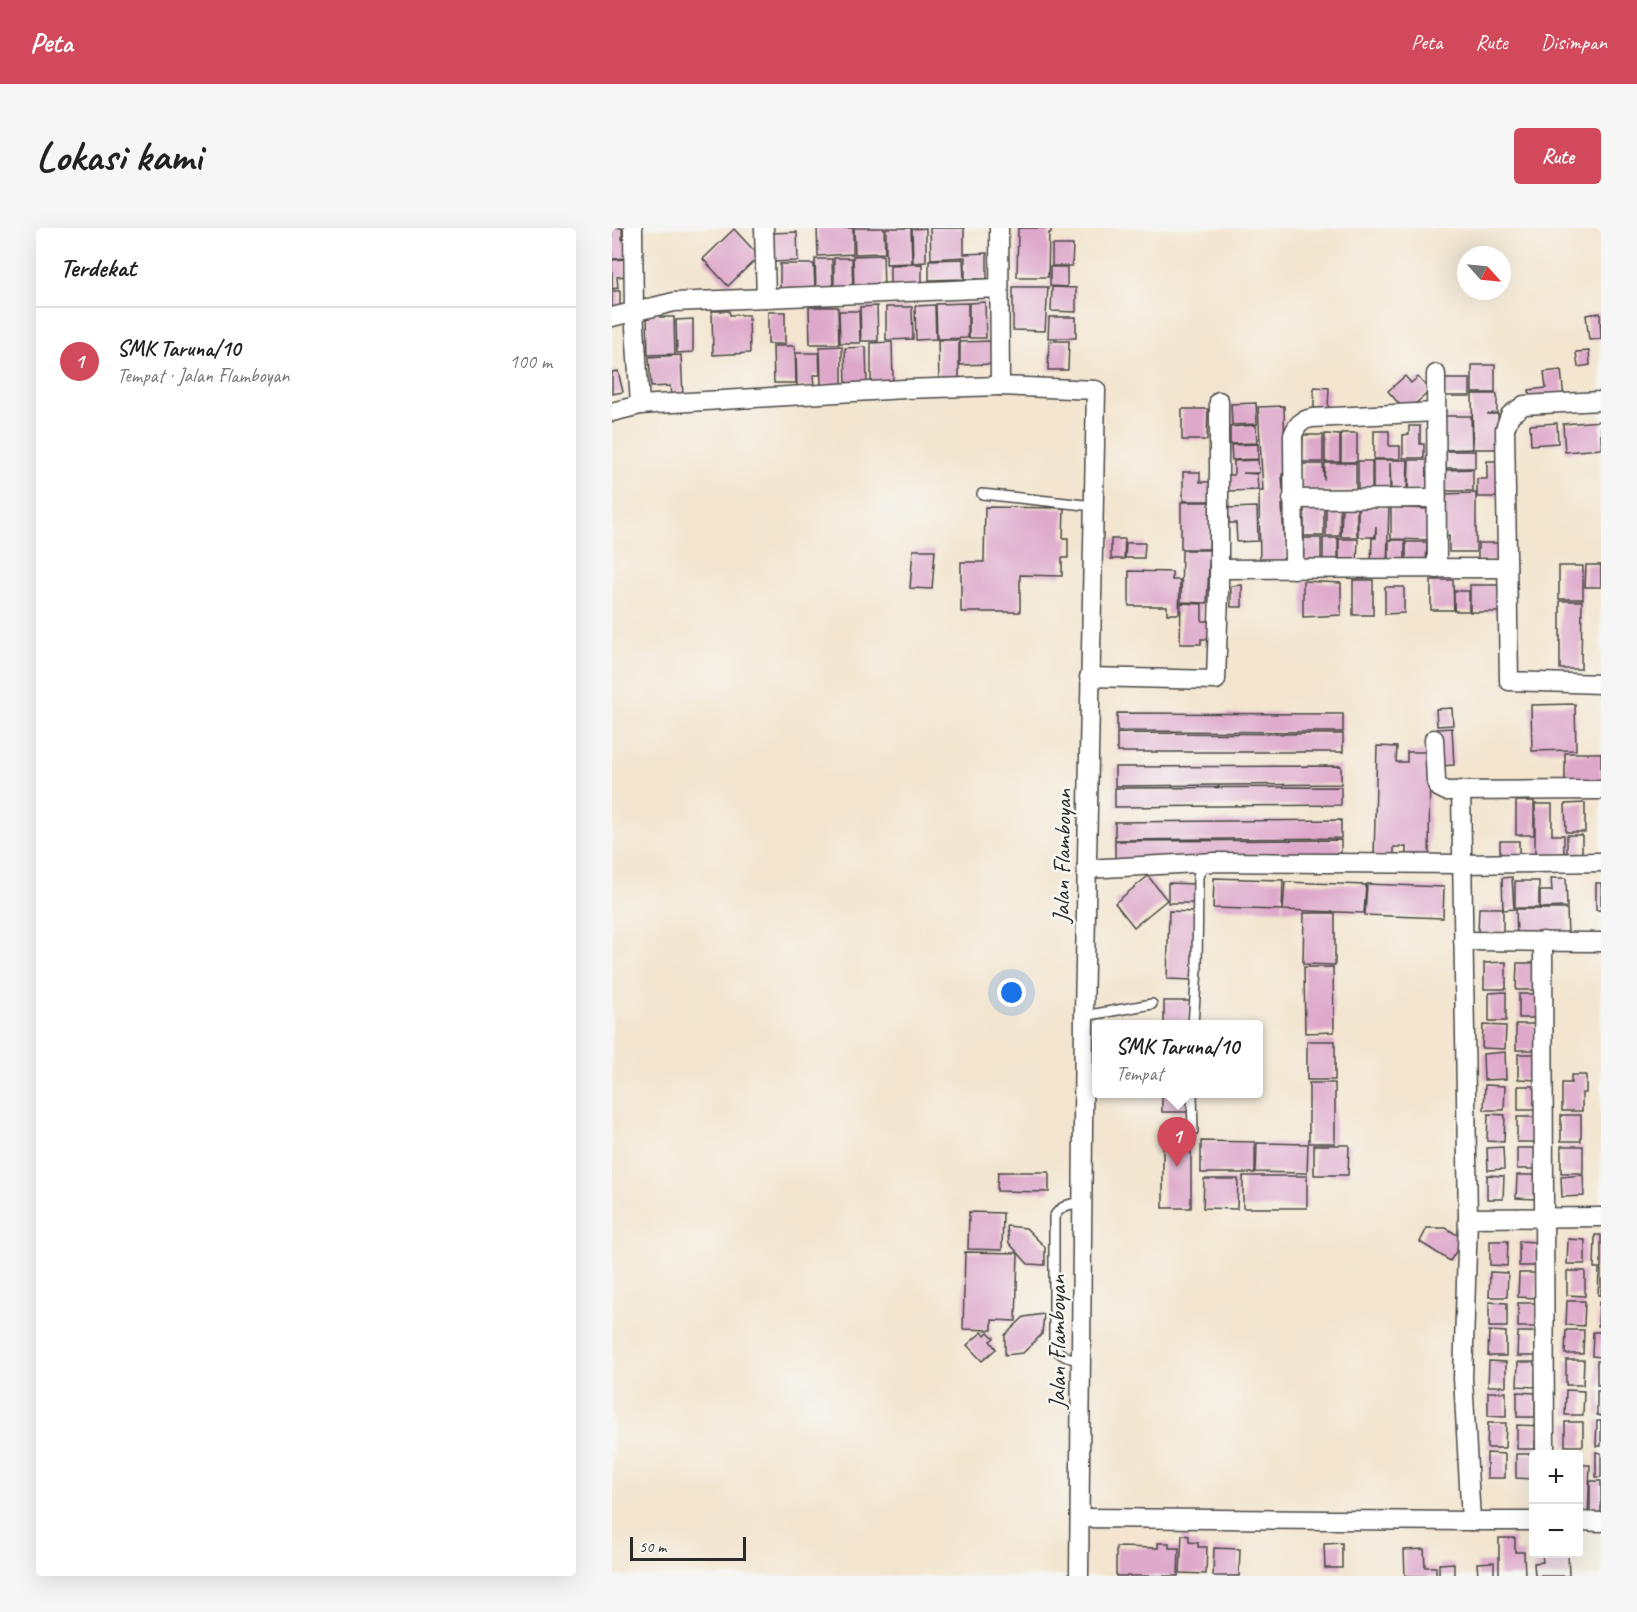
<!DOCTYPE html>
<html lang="id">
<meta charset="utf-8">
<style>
:root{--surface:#fff;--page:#f6f6f6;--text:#222;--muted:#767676;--line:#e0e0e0;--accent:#d1495b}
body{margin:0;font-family:Caveat,sans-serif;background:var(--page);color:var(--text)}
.controls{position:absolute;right:18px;bottom:18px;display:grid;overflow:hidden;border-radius:6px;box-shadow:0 6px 24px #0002}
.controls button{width:54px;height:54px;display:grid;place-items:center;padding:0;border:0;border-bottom:2px solid var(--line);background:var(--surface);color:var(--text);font:30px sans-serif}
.compass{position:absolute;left:845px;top:18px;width:54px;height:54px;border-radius:50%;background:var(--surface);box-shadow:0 6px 24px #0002;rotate:117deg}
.scale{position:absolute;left:18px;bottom:15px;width:116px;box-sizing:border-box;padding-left:6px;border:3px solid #2b2b2b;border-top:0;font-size:16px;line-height:21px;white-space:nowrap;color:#2b2b2b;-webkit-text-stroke:4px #f6f6f2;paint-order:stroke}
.you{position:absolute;left:400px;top:765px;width:21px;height:21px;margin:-15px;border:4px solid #fff;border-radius:50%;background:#1a73e8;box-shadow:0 0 0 9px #1a73e833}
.badge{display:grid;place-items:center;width:39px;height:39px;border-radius:50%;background:var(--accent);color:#fff;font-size:20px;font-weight:700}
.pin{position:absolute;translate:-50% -50px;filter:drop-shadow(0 2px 3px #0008)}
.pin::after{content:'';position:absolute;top:32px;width:21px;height:18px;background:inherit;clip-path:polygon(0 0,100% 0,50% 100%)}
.popup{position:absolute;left:480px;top:792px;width:171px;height:78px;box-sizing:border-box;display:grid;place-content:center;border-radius:6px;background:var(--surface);filter:drop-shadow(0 2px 4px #0005);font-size:20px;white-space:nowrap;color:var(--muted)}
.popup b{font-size:22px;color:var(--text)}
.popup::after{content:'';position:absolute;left:50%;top:100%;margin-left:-12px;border:12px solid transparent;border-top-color:var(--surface)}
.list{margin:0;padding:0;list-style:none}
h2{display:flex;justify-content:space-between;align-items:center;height:78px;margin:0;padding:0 24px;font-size:26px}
h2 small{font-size:20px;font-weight:400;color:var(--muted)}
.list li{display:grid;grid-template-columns:39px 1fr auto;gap:18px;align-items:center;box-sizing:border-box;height:108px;padding:0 24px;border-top:2px solid var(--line)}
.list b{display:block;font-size:22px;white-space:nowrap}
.list p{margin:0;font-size:20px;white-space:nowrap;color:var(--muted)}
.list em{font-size:20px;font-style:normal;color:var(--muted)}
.map{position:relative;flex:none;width:989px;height:1348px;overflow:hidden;border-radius:6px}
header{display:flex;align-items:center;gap:36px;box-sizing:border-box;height:84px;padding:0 30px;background:var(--accent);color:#fff}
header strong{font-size:28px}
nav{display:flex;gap:33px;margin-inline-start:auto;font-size:21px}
.intro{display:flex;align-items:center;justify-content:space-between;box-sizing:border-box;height:144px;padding:0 36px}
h1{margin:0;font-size:42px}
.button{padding:15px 27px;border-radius:6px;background:var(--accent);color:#fff;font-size:21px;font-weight:700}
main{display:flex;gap:36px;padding:0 36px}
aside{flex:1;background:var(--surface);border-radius:6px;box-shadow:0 6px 24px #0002}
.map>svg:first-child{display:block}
.building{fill:#dea8cb}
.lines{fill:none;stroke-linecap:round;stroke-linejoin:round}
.lane-casing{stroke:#494744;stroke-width:12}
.street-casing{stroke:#494744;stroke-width:21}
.lane{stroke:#fff;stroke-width:9}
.street{stroke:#fff;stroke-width:18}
.labels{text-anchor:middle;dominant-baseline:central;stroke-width:5;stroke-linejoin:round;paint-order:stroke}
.street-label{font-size:24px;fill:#2b2b2b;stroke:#f6f6f2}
</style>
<header>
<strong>Peta</strong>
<nav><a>Peta</a><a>Rute</a><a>Disimpan</a></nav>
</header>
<div class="intro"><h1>Lokasi kami</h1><a class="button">Rute</a></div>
<main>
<aside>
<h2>Terdekat<small></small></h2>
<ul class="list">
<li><span class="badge">1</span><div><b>SMK Taruna/10</b><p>Tempat · Jalan Flamboyan</p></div><em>100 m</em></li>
</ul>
</aside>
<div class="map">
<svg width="989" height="1348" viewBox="0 0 989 1348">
<rect width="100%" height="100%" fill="#f6f6f2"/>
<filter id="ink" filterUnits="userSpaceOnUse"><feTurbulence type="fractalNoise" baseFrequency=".0167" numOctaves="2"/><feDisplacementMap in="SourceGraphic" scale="12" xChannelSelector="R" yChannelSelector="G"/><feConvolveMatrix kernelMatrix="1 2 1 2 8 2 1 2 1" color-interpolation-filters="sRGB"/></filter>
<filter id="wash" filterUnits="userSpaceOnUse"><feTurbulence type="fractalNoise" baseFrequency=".008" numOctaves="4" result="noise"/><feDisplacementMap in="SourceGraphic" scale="24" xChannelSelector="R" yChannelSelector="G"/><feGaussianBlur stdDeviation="1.35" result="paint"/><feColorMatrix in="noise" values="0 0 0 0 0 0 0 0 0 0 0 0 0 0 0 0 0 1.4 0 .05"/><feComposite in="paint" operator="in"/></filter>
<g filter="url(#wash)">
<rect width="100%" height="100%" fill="#f3e5cf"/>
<g id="blocks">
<g class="building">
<polygon points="0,0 10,0 10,11 16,11 17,30 0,31"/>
<polygon points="205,0 241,0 241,26 206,28"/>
<polygon points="242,0 272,0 273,25 243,26"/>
<polygon points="274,0 299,0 300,35 274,36"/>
<polygon points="314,0 314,34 301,35 300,1"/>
<polygon points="318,0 352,0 352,26 375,25 375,51 353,51 353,29 319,31"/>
<polygon points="406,0 439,0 439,5 437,5 436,49 405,49"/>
<polygon points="122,1 147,28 116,58 91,31"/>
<polygon points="185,4 186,33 161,34 160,5"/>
<polygon points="440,17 461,17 460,38 440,38"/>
<polygon points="271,27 272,62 242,63 241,28"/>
<polygon points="222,30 240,30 241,64 222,64"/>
<polygon points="13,31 14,48 5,49 6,60 0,61 0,32"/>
<polygon points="203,31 220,31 221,64 204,64"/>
<polygon points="351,31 352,51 317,52 317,32"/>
<polygon points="168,36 202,36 203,64 168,63"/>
<polygon points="310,36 310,58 278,59 278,37"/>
<polygon points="438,39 455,39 455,59 438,58"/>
<polygon points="401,59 436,59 433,103 401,102"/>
<polygon points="440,59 464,60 464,84 439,83"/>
<rect x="0" y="63" width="8" height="16"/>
<polygon points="373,74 374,110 357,110 357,75"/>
<polygon points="356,75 356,110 325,111 324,76"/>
<polygon points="323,77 324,111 304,112 303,78"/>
<polygon points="265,78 266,113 249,113 248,79"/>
<polygon points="197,79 226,79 227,116 198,116"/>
<polygon points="274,79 300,79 301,111 274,112"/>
<polygon points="100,83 117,83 118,87 137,87 138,125 101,127"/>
<polygon points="227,83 247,83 248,115 228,115"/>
<polygon points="48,84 48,89 62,89 63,126 36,127 35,85"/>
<rect x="156" y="84" width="17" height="32"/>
<polygon points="988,85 989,111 977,112 974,87"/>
<polygon points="437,89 464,89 464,110 436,110"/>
<polygon points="81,91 81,124 65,125 64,92"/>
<polygon points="326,112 347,112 347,154 327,155"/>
<polygon points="381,113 381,136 348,137 348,114"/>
<polygon points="437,113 457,113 456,142 436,142"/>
<polygon points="280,114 281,153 259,154 259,115"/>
<polygon points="161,118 183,118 184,155 162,155"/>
<polygon points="230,118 230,158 209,158 208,119"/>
<polygon points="254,119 255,156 234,156 233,120"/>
<polygon points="977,123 978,137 966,139 964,124"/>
<polygon points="184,125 207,125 208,147 201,147 202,159 185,159"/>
<polygon points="69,127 71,168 59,168 58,158 39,159 37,129"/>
<rect x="860" y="137" width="23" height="28"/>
<polygon points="949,142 952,170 918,175 917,162 934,160 932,144"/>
<polygon points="6,143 11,164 0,166 0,144"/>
<polygon points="793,148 799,155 806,149 818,163 794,184 776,163"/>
<rect x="833" y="151" width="25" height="17"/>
<polygon points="702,159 717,160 716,180 702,180"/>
<polygon points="860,166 885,166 885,185 875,186 886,186 889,221 861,221"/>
<polygon points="644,175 645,196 620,197 619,176"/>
<polygon points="672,178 673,245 670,246 671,262 673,262 673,277 670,277 672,312 674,312 675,336 648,338 647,263 651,263 646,179"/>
<polygon points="570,181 596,181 595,212 570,212"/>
<polygon points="829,188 859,188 860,221 833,222 833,203 829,203"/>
<polygon points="989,193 989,221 953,224 951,196"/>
<polygon points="945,195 946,215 919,217 918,197"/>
<polygon points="644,197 645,215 618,216 618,199"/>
<polygon points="797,198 808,198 808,216 812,216 812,230 791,230 791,207 797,206"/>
<polygon points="762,203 777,203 777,218 788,218 788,231 762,231"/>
<rect x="729" y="205" width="16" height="29"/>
<polygon points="713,206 728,207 728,234 713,234"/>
<polygon points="691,207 711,207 711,234 690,234"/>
<polygon points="646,216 646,231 620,232 619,217"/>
<rect x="832" y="223" width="31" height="17"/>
<polygon points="646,232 647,245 631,245 645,246 646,262 616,263 616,247 622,247 622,233"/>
<polygon points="761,232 796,232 795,263 779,263 778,235 778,263 761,263"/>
<polygon points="797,232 817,232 816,263 796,263"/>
<rect x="746" y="233" width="14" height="30"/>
<polygon points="875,233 890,233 890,269 865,269 865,251 875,251"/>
<polygon points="713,235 744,235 744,263 689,263 690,236 711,236 712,252"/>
<polygon points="861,241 861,263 833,263 833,242"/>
<polygon points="571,244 588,244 588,254 598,254 598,273 571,273"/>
<polygon points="864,265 864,324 837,324 837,308 830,308 830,266"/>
<polygon points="569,274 599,274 597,321 569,321"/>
<rect x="692" y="278" width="20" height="30"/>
<polygon points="730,278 745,278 745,309 729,309"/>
<polygon points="746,278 777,279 775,338 759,338 760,310 764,310 764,298 763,309 746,309"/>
<polygon points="373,279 452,280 451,310 456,310 456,330 450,330 450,348 408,347 408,384 349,384 349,334 372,334"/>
<polygon points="645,279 646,313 625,314 624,295 617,295 616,280"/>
<rect x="714" y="279" width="14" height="29"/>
<polygon points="779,279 816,281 816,312 779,311"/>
<polygon points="692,310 709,310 709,336 691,336"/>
<polygon points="711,310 726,310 726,338 711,337"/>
<polygon points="499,311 513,311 512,331 499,331"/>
<polygon points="727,311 746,311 745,338 727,338"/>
<polygon points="777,312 793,312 793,338 777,337"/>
<polygon points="794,314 815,314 814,338 794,337"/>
<polygon points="514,315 533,315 532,330 513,330"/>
<rect x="866" y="315" width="25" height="18"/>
<polygon points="301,322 323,322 320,361 298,360"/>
<polygon points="570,322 598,322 595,375 569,374"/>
<polygon points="974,337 989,337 989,359 973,359"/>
<rect x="947" y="338" width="24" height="33"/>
<polygon points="517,343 560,344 560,352 568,352 567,386 555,386 555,378 517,378"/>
<rect x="741" y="352" width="20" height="35"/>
<polygon points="819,352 841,352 842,382 819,382"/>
<polygon points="691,353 729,355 729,387 691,389"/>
<polygon points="630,357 630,379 619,379 619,358"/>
<rect x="858" y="357" width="35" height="27"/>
<polygon points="773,359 792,359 792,385 773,386"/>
<rect x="842" y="363" width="15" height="20"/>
<polygon points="948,373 970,373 969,441 948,441"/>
<polygon points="569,375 590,376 590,393 597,393 596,411 589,411 589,416 568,416"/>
<polygon points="963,476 964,522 920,523 919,477"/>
<polygon points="840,480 841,497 825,498 824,481"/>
<polygon points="505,485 731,486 731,504 505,503"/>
<polygon points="840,500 842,537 827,538 825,501"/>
<polygon points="505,505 731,506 731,524 505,524"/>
<polygon points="765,518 785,519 784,534 795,534 795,524 818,524 817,630 794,630 794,619 782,619 782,629 762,628"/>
<rect x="953" y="525" width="36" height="29"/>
<polygon points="729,538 729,556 503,558 503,539"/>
<polygon points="729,559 729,577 503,579 503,560"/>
<rect x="904" y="573" width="18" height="34"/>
<polygon points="973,575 973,604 954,604 953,576"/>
<polygon points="923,576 940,576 940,607 952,607 952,632 923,633"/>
<polygon points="729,592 729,610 503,612 503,594"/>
<polygon points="955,607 970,607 970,630 955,631"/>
<polygon points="729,612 729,630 503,632 503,613"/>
<rect x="888" y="613" width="19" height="21"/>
<polygon points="536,648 555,672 522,699 503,675"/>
<polygon points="900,649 902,681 891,682 890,650"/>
<polygon points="602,650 671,652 670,682 601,680"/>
<polygon points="939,650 954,650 955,679 928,680 928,663 940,663"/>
<rect x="903" y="653" width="24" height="27"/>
<polygon points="673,654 754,657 752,685 671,682"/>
<polygon points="556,655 583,656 583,675 556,675"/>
<rect x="984" y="655" width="5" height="27"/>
<polygon points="755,656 832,659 831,690 753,687"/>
<polygon points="867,680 891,680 891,705 866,705"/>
<polygon points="904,681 955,681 956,708 905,709"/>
<polygon points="557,683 582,684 581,752 555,751"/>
<polygon points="692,685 723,685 723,737 691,736"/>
<polygon points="894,734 894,761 872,761 872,735"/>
<polygon points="905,735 928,735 923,762 904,762"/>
<polygon points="692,739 721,739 722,804 693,805"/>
<polygon points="894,764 894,793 877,793 877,765"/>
<rect x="907" y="766" width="19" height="24"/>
<polygon points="552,773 578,773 577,796 552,796"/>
<rect x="904" y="796" width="19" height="26"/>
<polygon points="871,797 894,798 893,821 870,820"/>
<rect x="695" y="813" width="28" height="39"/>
<polygon points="893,824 894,851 872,852 871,826"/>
<polygon points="906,826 925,826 925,852 906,851"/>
<polygon points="959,847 974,847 974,865 970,865 970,883 950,883 950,855 959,855"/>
<rect x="697" y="855" width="26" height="60"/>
<polygon points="873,857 893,858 892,882 872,882"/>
<rect x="906" y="858" width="19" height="24"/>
<polygon points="550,866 578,866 577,884 550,884"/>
<polygon points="876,886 893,887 892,914 875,913"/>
<rect x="949" y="887" width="20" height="26"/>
<polygon points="905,889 924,889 925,914 905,914"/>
<rect x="551" y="898" width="28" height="82"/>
<polygon points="589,913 643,914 643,945 589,945"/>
<polygon points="645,915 696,916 695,945 644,944"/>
<polygon points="702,917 737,917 736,947 702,947"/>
<rect x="949" y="918" width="22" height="27"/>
<polygon points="891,919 892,941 876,942 875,920"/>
<rect x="905" y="920" width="19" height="21"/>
<polygon points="386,944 437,944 437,964 385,963"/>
<polygon points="875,947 892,948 891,971 875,971"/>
<polygon points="905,947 924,947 923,971 904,970"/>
<polygon points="971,947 972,968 950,969 949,949"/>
<rect x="631" y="948" width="64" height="32"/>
<polygon points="592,951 626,951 625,981 591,980"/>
<polygon points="357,984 391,985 390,1022 356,1021"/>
<polygon points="395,998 414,1000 433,1019 433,1037 416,1036 397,1015"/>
<polygon points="815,1000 834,1000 852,1011 838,1033 808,1014"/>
<polygon points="983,1007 989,1007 989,1040 982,1040"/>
<polygon points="956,1011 973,1012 973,1036 955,1036"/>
<polygon points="878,1013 896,1013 895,1038 878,1037"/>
<polygon points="907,1013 925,1014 924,1038 907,1038"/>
<polygon points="353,1024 406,1025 404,1093 380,1092 380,1102 351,1101"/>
<polygon points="987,1042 989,1042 989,1067 986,1067"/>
<polygon points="955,1043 973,1043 973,1068 955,1067"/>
<polygon points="878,1044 896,1045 895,1069 877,1069"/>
<polygon points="907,1045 925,1045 924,1070 906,1069"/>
<polygon points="955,1073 973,1073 972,1098 954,1097"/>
<polygon points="877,1074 895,1075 895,1099 877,1099"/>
<polygon points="987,1074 989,1074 989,1098 986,1098"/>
<rect x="906" y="1075" width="18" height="24"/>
<polygon points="432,1086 430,1106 411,1125 393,1127 393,1107 412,1089"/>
<polygon points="954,1102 972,1102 971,1126 953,1126"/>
<polygon points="877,1103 894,1104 894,1128 876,1128"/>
<polygon points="370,1104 373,1107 376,1104 382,1110 378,1113 384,1121 370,1133 355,1117"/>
<polygon points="906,1104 923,1104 923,1128 905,1128"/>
<polygon points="981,1104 989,1104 989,1129 980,1128"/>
<polygon points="954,1132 972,1132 971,1157 954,1157"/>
<polygon points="877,1133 894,1134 894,1158 876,1158"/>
<rect x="985" y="1133" width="4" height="24"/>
<polygon points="906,1134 924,1134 923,1159 905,1158"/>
<polygon points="954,1162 972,1163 971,1187 953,1187"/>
<polygon points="985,1163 989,1163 989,1188 985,1187"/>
<polygon points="876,1164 894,1164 894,1189 876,1188"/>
<polygon points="905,1164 923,1165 923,1189 905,1189"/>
<polygon points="985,1193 989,1193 989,1218 984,1218"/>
<rect x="953" y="1194" width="18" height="24"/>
<polygon points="876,1195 894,1195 893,1220 875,1220"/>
<polygon points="905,1197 929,1198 929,1213 923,1213 923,1221 905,1221"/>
<polygon points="984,1224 989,1225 989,1249 984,1249"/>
<polygon points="875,1225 893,1226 893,1250 875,1250"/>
<polygon points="904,1226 921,1226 921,1251 904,1250"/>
<polygon points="966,1237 978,1237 976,1287 966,1287"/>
<rect x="978" y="1253" width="11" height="36"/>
<polygon points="570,1307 577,1308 577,1314 586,1315 586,1319 595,1319 594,1346 568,1345"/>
<polygon points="887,1310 903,1310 903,1324 912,1324 913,1348 887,1348"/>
<polygon points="546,1315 557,1315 557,1320 567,1320 566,1348 504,1348 504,1319 546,1320"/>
<polygon points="730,1315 730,1340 713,1340 712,1316"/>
<polygon points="602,1320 628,1321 627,1348 601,1348"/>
<polygon points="812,1321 813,1339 824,1339 824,1348 793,1348 792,1322"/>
<polygon points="930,1326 956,1326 957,1348 923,1348 922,1335 931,1334"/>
<polygon points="882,1334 882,1348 866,1348 865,1335"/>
<polygon points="842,1335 842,1348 827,1348 827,1336"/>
</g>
</g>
</g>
<g filter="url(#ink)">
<use href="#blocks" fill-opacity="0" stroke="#494744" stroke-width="1.5"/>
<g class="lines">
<g class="lane-casing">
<g id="lane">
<polyline points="370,266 482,278"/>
<polyline points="472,788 540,776"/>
<polyline points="581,796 585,742 586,648 592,637 595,637"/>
<polyline points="580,866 581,903"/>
<path d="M468,1132C456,1130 446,1128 442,1116V989C449,977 458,976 470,974"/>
</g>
</g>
<g class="street-casing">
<g id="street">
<polyline points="21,0 22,83 28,177"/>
<polyline points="152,0 154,70"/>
<polyline points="387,0 388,158 484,162 472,788 467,1348"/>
<polyline points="0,89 62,74 387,60"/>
<polyline points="824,146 825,341"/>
<polyline points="989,173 912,177 898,187 893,201 897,453 989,456"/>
<polyline points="0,184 28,177 292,161 388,158"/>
<polyline points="680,271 824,270"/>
<polyline points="607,341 895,340"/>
<path d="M682,341L681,207C685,197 689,192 700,190L824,184"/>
<polyline points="477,449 604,452 607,365 607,173"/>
<polyline points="822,511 824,553 826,559 834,563 989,562"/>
<polyline points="849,562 856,990 851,1150 859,1293 921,1293"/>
<polyline points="474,641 603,634 849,636 989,634"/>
<polyline points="851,713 989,714"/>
<polyline points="931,713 933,1226"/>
<polyline points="856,990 989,989"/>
<polyline points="468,1290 859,1293"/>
<polyline points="966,1293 989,1294"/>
</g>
</g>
<use href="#lane" class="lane"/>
<use href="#street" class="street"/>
</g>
</g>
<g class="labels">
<g class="street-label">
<text transform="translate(450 628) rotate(-89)">Jalan Flamboyan</text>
<text transform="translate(445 1114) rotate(-90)">Jalan Flamboyan</text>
</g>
</g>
</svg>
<div class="controls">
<button>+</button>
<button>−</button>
</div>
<svg class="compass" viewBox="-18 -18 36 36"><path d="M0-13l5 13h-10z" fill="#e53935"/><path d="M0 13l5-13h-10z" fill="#767676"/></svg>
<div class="scale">50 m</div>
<div class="you"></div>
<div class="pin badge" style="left:565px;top:939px">1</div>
<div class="popup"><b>SMK Taruna/10</b>Tempat</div>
</div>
</main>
